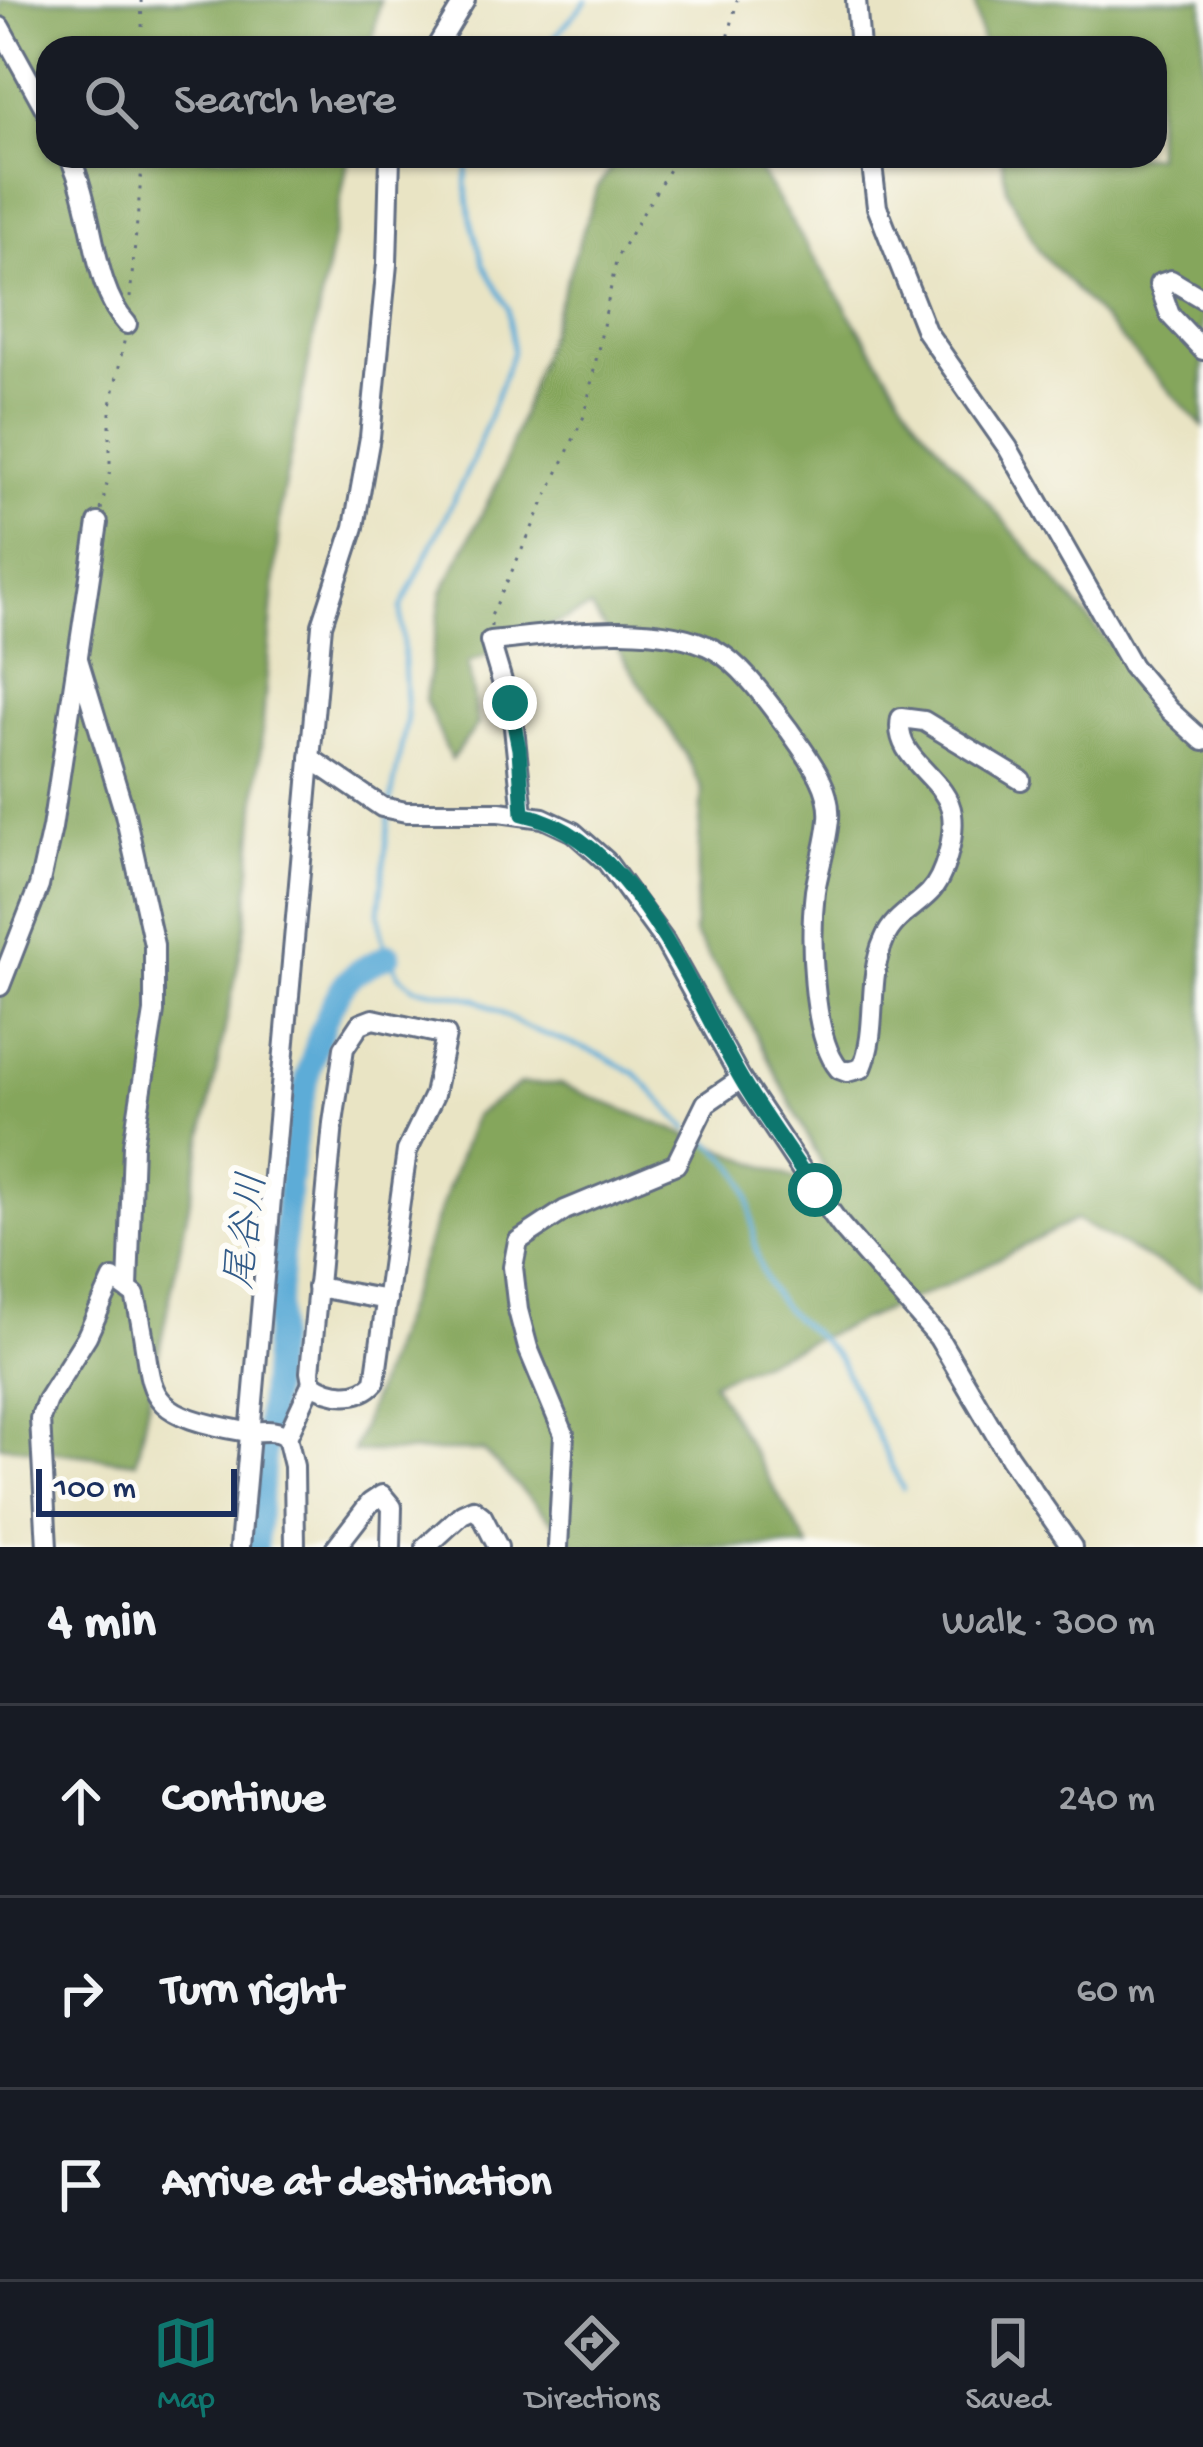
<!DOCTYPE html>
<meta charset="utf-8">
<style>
:root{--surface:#171b24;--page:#20242c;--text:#f1f3f6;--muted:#9ea1a6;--line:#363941;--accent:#0f766e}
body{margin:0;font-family:"Gochi Hand","Klee One",sans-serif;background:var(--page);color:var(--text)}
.scale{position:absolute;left:36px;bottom:30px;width:201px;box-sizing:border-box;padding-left:12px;border:6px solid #1b2f5e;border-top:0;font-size:33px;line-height:42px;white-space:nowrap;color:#1b2f5e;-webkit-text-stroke:9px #fdfcf7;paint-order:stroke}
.stop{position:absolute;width:36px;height:36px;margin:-27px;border:9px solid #0f766e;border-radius:50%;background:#fff}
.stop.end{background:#0f766e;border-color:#fff;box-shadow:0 3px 12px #0008}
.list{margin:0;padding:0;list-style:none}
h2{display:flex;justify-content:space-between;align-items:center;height:156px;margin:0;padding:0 48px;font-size:51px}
h2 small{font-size:39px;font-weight:400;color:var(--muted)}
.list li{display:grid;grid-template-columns:78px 1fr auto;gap:36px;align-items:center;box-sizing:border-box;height:192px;padding:0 48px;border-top:3px solid var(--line)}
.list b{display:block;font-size:45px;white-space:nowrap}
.list em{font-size:39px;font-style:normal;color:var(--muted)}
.icon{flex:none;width:66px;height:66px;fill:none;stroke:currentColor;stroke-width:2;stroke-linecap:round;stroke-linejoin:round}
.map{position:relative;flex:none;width:1203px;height:1547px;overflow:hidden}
.search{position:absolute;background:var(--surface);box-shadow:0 3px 9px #0004;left:36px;right:36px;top:36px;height:132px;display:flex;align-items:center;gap:30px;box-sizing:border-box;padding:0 42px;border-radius:36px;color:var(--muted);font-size:45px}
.sheet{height:732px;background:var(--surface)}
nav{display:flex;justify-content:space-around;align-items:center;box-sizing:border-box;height:168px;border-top:3px solid var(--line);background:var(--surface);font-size:33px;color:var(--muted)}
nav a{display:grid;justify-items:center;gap:6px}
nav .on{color:var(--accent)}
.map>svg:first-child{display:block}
.forest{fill:#85a65b;stroke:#506a5c;stroke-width:3}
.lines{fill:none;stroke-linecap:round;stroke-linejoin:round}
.stream{stroke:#5dacd7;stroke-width:4.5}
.river{stroke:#5dacd7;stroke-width:24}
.minor-casing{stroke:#636e82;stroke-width:24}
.path{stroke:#636e82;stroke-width:3;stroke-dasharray:3 9;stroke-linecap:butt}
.minor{stroke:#fff;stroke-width:18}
.route{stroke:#0f766e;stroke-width:15}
.labels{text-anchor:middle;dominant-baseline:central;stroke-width:12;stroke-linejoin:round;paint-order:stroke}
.water-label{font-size:39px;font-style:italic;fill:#325b88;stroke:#fdfcf7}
</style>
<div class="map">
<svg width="1203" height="1547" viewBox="0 0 1203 1547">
<rect width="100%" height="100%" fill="#fdfcf7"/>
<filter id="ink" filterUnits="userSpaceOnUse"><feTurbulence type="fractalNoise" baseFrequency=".00833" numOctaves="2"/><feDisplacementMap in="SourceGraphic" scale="24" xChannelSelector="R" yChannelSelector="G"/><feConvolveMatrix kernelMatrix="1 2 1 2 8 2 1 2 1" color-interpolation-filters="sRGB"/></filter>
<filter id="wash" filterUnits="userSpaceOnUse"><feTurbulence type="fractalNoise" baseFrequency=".004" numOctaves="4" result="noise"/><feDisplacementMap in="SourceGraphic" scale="48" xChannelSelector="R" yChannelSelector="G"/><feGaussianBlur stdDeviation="2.7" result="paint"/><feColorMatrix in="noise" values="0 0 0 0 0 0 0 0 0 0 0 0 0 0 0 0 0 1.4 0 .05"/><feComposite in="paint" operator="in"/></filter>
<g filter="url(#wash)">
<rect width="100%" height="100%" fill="#e9e4c4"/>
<g class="forest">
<polygon points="0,0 380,0 371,48 48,48 48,156 349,156 281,503 246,926 136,1462 0,1445"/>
<polygon points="974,0 1203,0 1203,427 1038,250 1007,190 1001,156 1155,156 1155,48 983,48"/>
<polygon points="620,156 750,156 917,420 1203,752 1203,1288 1075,1220 947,1285 712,1382 809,1547 578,1547 483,1451 353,1452 474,1116 520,1084 560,1084 838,1196 746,1015 694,934 702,789 686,755 591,608 468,663 478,724 451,760 425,700 442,592 500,478 598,186"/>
</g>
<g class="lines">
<g class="stream">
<polyline points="545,48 587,0"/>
<polyline points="390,805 407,717 401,608 473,460 513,351 508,308 483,263 471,220 466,181 469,156"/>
<polyline points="389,816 379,912 382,938 398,974 414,987 476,999 525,1027 599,1054 635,1073 688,1129"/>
<path d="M697,1136C779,1181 732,1231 775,1296C793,1323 823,1336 841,1362L903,1489"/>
</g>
<path class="river" d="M256,1547C262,1470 271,1394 277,1317C284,1230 294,1056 344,985C355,970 373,963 389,955"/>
</g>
</g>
<g filter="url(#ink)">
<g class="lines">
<g class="minor-casing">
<g id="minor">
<polyline points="856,0 860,48"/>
<polyline points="0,27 48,114"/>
<polyline points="436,48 465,0"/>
<path d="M69,156C95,207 91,286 127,324"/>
<polyline points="871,156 877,207 926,331 1008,448 1132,666 1169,710 1203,741"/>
<polyline points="1203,299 1171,280 1159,284 1170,315 1203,350"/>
<polyline points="78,659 125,814 154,945 154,1012 133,1145 128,1288"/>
<polyline points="310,758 382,807 406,812 499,812 543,818 573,832 606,861 665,942 741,1079 815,1190 841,1226 938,1337 1009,1457 1072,1547"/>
<path d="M523,814L513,718L490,641C553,635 658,618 715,650C744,666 769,704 789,730C807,756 832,786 829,819C827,844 819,867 815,891C810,934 811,1036 839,1069L847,1072L862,1068C879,1028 866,980 884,940C893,918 913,909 929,893C945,877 955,836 952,814C947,777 892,759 901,718L924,721L1021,780"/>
<polyline points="0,986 39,886 52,828 98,523"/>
<path d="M373,1019L446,1035L434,1095L407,1151L375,1382C359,1400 331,1397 312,1383L310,1372L333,1123L344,1048L360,1024Z"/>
<polyline points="317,1287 387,1300"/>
<polyline points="287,1437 312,1383"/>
<path d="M47,1547L40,1419L47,1400L87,1336L113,1279L135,1295C159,1389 128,1411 242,1431C259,1434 272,1426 287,1437L294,1466L295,1547"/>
<polyline points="240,1547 322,625 354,527 370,437 387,264 390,156"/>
<polyline points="336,1547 370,1503 382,1495 392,1507 391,1547"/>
<polyline points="426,1547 462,1514 473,1509 482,1516 498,1547"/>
<polyline points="558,1547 564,1434 528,1348 518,1310 513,1267 518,1241 565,1210 676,1164 706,1103 741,1079"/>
</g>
</g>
<g class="path">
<polyline points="141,0 143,48"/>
<polyline points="726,48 737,0"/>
<polyline points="130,298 143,156"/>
<polyline points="101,510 110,470 110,410 125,337"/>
<polyline points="491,627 491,616 585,414 617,257 677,156"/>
</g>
<use href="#minor" class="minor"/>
</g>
</g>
<g class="lines" filter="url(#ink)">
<path class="route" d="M510,703L519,749L523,814C632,837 689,987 739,1075C761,1114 790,1152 815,1190"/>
</g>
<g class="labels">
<g class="water-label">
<text transform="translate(250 1231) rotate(-83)">尾谷川</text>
</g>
</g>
</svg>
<div class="scale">100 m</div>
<div class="stop" style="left:815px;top:1190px"></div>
<div class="stop end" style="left:510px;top:703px"></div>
<div class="search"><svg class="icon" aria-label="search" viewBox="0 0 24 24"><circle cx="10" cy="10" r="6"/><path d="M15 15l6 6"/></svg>Search here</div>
</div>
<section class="sheet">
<h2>4 min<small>Walk · 300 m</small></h2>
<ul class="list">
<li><svg class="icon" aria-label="ahead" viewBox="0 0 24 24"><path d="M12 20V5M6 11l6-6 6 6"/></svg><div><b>Continue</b></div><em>240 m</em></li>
<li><svg class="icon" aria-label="right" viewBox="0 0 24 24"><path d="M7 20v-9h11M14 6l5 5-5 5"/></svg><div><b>Turn right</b></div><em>60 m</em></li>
<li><svg class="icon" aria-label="arrive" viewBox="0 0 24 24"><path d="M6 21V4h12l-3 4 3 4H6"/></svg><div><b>Arrive at destination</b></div></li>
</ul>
</section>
<nav>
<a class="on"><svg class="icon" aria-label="map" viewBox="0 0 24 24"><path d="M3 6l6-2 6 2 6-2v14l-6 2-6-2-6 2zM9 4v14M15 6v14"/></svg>Map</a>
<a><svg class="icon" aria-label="directions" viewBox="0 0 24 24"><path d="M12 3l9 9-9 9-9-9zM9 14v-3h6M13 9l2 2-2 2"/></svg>Directions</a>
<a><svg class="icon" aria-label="saved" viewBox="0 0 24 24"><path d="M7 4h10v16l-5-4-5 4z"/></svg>Saved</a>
</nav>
